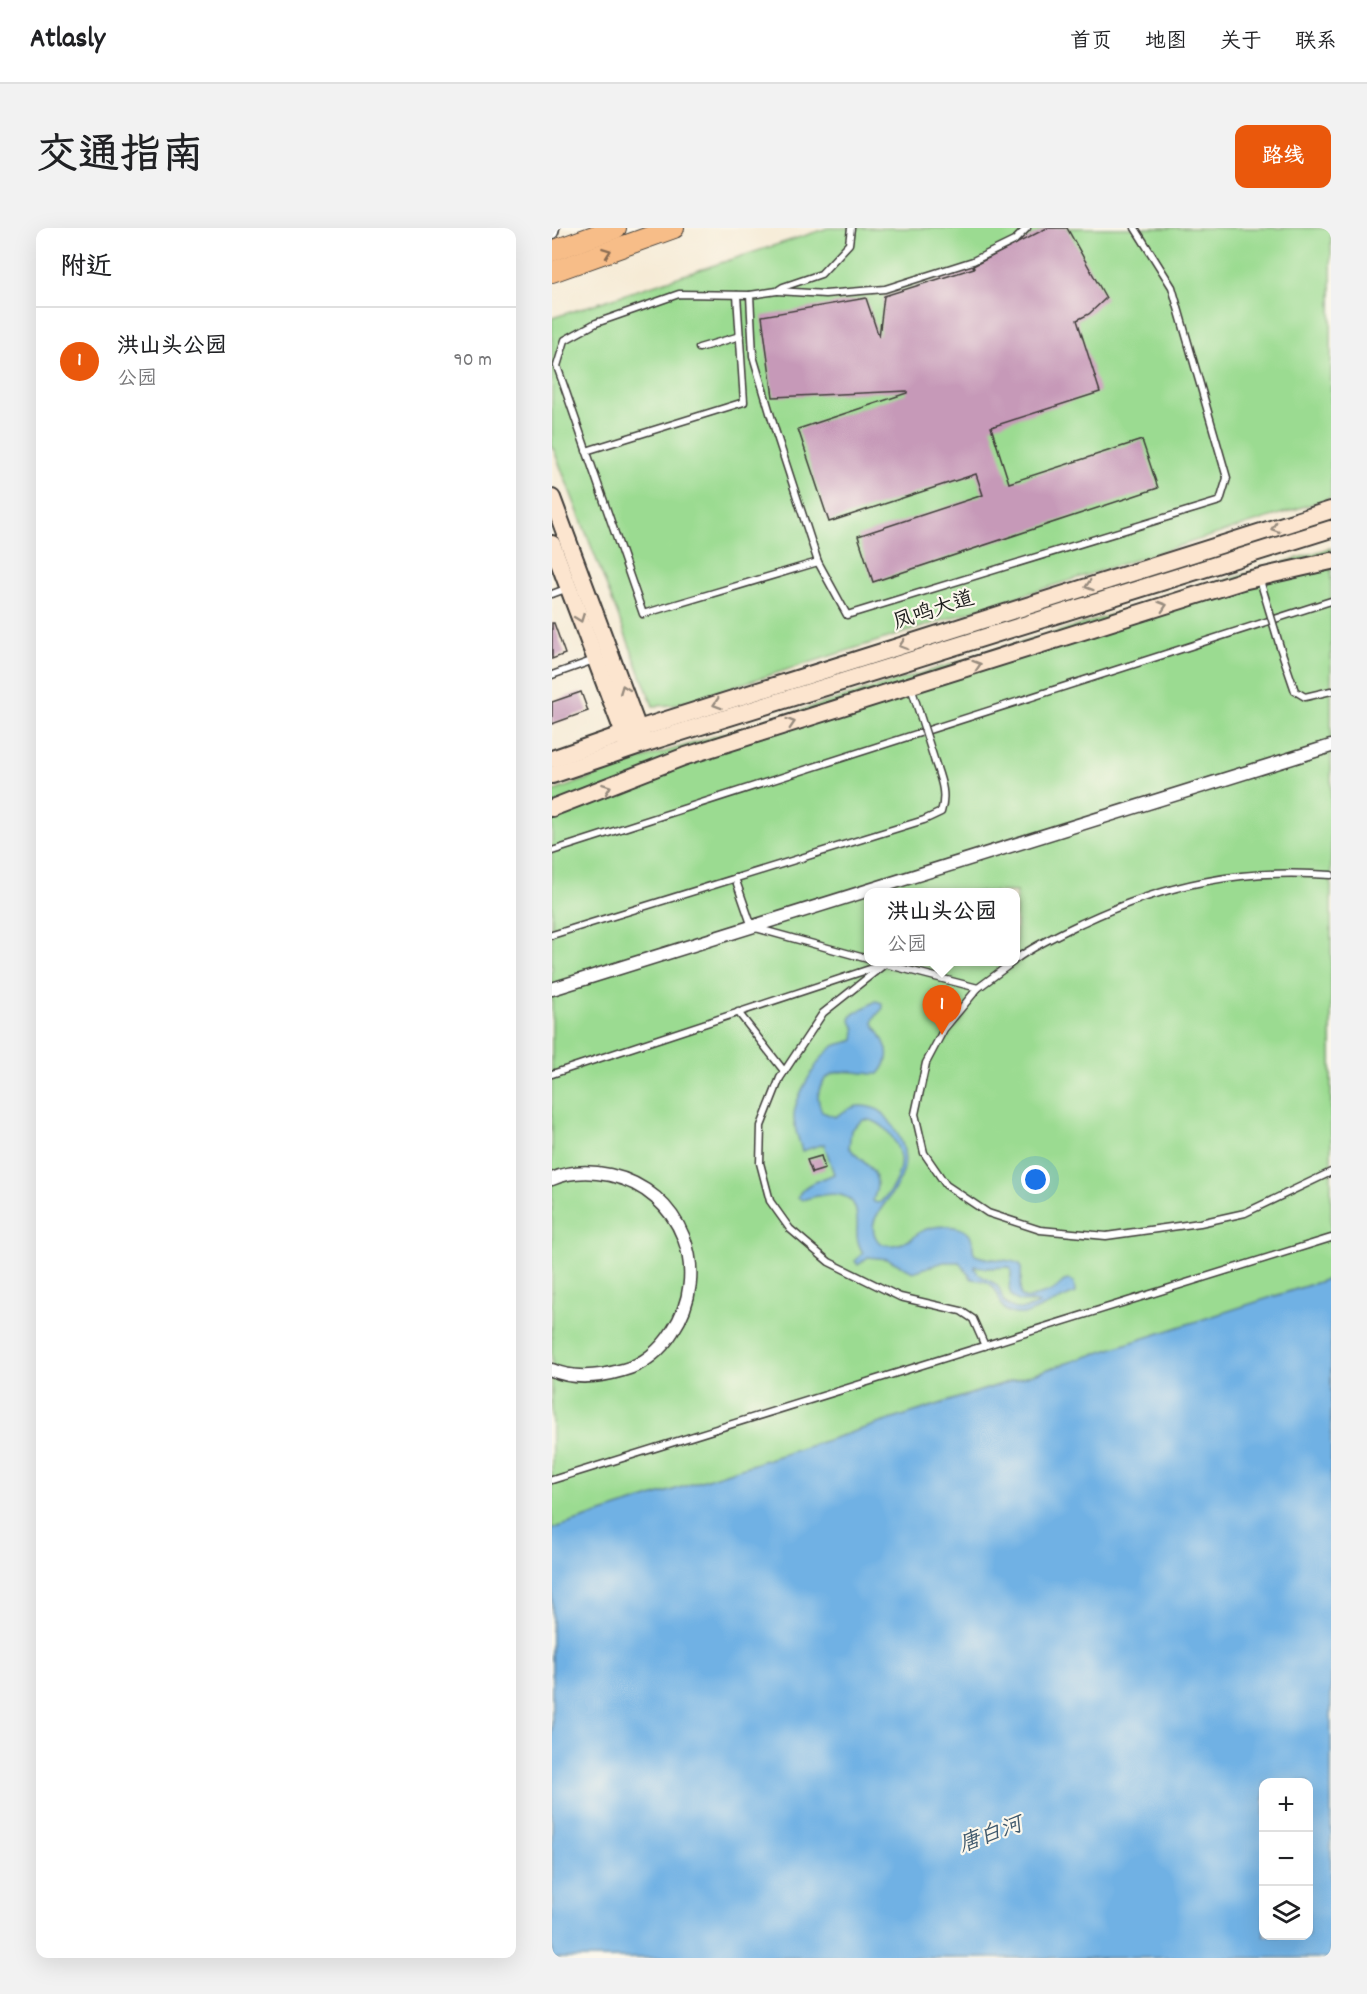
<!DOCTYPE html>
<html lang="zh">
<meta charset="utf-8">
<style>
:root{--surface:#fff;--page:#f2f2f2;--text:#202124;--muted:#757577;--line:#e0e0e0;--accent:#ea580c}
body{margin:0;font-family:Dekko,"LXGW WenKai TC",sans-serif;background:var(--page);color:var(--text)}
.controls{position:absolute;right:18px;bottom:18px;display:grid;overflow:hidden;border-radius:12px;box-shadow:0 6px 24px #0002}
.controls button{width:54px;height:54px;display:grid;place-items:center;padding:0;border:0;border-bottom:2px solid var(--line);background:var(--surface);color:var(--text);font:30px sans-serif}
.you{position:absolute;left:484px;top:952px;width:21px;height:21px;margin:-15px;border:4px solid #fff;border-radius:50%;background:#1a73e8;box-shadow:0 0 0 9px #1a73e833}
.badge{display:grid;place-items:center;width:39px;height:39px;border-radius:50%;background:var(--accent);color:#fff;font-size:20px;font-weight:700}
.pin{position:absolute;translate:-50% -50px;filter:drop-shadow(0 2px 3px #0008)}
.pin::after{content:'';position:absolute;top:32px;width:21px;height:18px;background:inherit;clip-path:polygon(0 0,100% 0,50% 100%)}
.popup{position:absolute;left:312px;top:660px;width:156px;height:78px;box-sizing:border-box;display:grid;place-content:center;border-radius:12px;background:var(--surface);filter:drop-shadow(0 2px 4px #0005);font-size:20px;white-space:nowrap;color:var(--muted)}
.popup b{font-size:22px;color:var(--text)}
.popup::after{content:'';position:absolute;left:50%;top:100%;margin-left:-12px;border:12px solid transparent;border-top-color:var(--surface)}
.list{margin:0;padding:0;list-style:none}
h2{display:flex;justify-content:space-between;align-items:center;height:78px;margin:0;padding:0 24px;font-size:26px}
h2 small{font-size:20px;font-weight:400;color:var(--muted)}
.list li{display:grid;grid-template-columns:39px 1fr auto;gap:18px;align-items:center;box-sizing:border-box;height:108px;padding:0 24px;border-top:2px solid var(--line)}
.list b{display:block;font-size:22px;white-space:nowrap}
.list p{margin:0;font-size:20px;white-space:nowrap;color:var(--muted)}
.list em{font-size:20px;font-style:normal;color:var(--muted)}
.icon{flex:none;width:33px;height:33px;fill:none;stroke:currentColor;stroke-width:2;stroke-linecap:round;stroke-linejoin:round}
.map{position:relative;flex:none;width:779px;height:1730px;overflow:hidden;border-radius:12px}
header{display:flex;align-items:center;gap:36px;box-sizing:border-box;height:84px;padding:0 30px;background:var(--surface);border-bottom:2px solid var(--line)}
header strong{font-size:28px}
nav{display:flex;gap:33px;margin-inline-start:auto;font-size:21px}
.intro{display:flex;align-items:center;justify-content:space-between;box-sizing:border-box;height:144px;padding:0 36px}
h1{margin:0;font-size:42px}
.button{padding:15px 27px;border-radius:12px;background:var(--accent);color:#fff;font-size:21px;font-weight:700}
main{display:flex;gap:36px;padding:0 36px}
aside{flex:1;background:var(--surface);border-radius:12px;box-shadow:0 6px 24px #0002}
.map>svg:first-child{display:block}
.green{fill:#9bdb91;stroke:#5c7c56;stroke-width:1.5;fill-rule:evenodd}
.water{fill:#70b1e4;stroke:#466680;stroke-width:1.5;fill-rule:evenodd}
.building{fill:#c699b8}
.lines{fill:none;stroke-linecap:round;stroke-linejoin:round}
.lane-casing{stroke:#3d3b38;stroke-width:9}
.street-casing{stroke:#3d3b38;stroke-width:15}
.secondary-casing{stroke:#3d3b38;stroke-width:20}
.primary-casing{stroke:#3d3b38;stroke-width:22}
.lane{stroke:#fff;stroke-width:6}
.street{stroke:#fff;stroke-width:12}
.secondary{stroke:#fce5cf;stroke-width:16}
.primary{stroke:#f7bd88;stroke-width:20}
.lane-bridge-casing{stroke:#3d3b38;stroke-width:9;stroke-linecap:butt}
.lane-bridge{stroke:#fff;stroke-width:6}
.oneway{stroke:#8a6c52}
.oneway2{stroke:#978b7e}
.labels{text-anchor:middle;dominant-baseline:central;stroke-width:4.5;stroke-linejoin:round;paint-order:stroke}
.street-label{font-size:21px;fill:#1c1c1c;stroke:#fbf7ec}
.water-label{font-size:22px;font-style:italic;fill:#3e586c;stroke:#fbf7ec}
</style>
<header>
<strong>Atlasly</strong>
<nav><a>首页</a><a>地图</a><a>关于</a><a>联系</a></nav>
</header>
<div class="intro"><h1>交通指南</h1><a class="button">路线</a></div>
<main>
<aside>
<h2>附近<small></small></h2>
<ul class="list">
<li><span class="badge">1</span><div><b>洪山头公园</b><p>公园</p></div><em>90 m</em></li>
</ul>
</aside>
<div class="map">
<svg width="779" height="1730" viewBox="0 0 779 1730">
<rect width="100%" height="100%" fill="#fbf7ec"/>
<filter id="ink" filterUnits="userSpaceOnUse"><feTurbulence type="fractalNoise" baseFrequency=".0167" numOctaves="2"/><feDisplacementMap in="SourceGraphic" scale="12" xChannelSelector="R" yChannelSelector="G"/><feConvolveMatrix kernelMatrix="1 2 1 2 8 2 1 2 1" color-interpolation-filters="sRGB"/></filter>
<filter id="wash" filterUnits="userSpaceOnUse"><feTurbulence type="fractalNoise" baseFrequency=".008" numOctaves="4" result="noise"/><feDisplacementMap in="SourceGraphic" scale="24" xChannelSelector="R" yChannelSelector="G"/><feGaussianBlur stdDeviation="1.35" result="paint"/><feColorMatrix in="noise" values="0 0 0 0 0 0 0 0 0 0 0 0 0 0 0 0 0 1.4 0 .05"/><feComposite in="paint" operator="in"/></filter>
<g filter="url(#wash)">
<rect width="100%" height="100%" fill="#f6ebd6"/>
<g class="green">
<polygon points="276,0 779,0 779,270 123,477 101,478 0,217 0,90"/>
<path d="M779,320V1050L0,1301V564L86,532ZM316,664H464V734H316Z"/>
</g>
<g class="water">
<path d="M324,773L330,775L331,780L322,790L321,795C332,813 344,827 327,846C308,847 281,835 270,856C264,866 266,874 270,884L283,889C297,880 304,875 321,880C331,882 335,890 341,898C381,956 306,979 324,1010C331,1023 351,1016 361,1010C364,1008 365,1005 368,1004C380,997 407,995 417,1006C423,1012 419,1020 423,1027C438,1034 454,1029 468,1036C472,1046 466,1056 469,1068L474,1071L501,1063L512,1053L517,1052L522,1054L523,1065L475,1086C441,1089 454,1069 438,1056C433,1052 425,1052 420,1051L407,1034H392L361,1044L336,1031L316,1029L306,1037L303,1033L311,1025C300,1006 308,1001 304,983C299,958 266,967 250,972L246,969C251,955 270,952 282,946L272,916L250,923C247,911 241,899 242,887C243,870 266,829 281,819C286,815 296,815 302,812L303,801L298,791L301,786ZM311,892C330,890 345,912 348,929C350,945 339,966 327,975L322,974L321,972C334,941 312,939 297,919L299,902ZM423,1038L435,1040L458,1039C462,1048 455,1055 458,1064C464,1080 478,1070 487,1076C476,1082 459,1085 451,1072C449,1068 449,1062 446,1059C439,1050 429,1052 423,1041Z"/>
<path d="M779,1050V1730H0V1301ZM712,1554H756V1708H712Z"/>
</g>
<g id="blocks">
<g class="building">
<polygon points="495,0 515,0 554,70 537,86 525,92 548,164 439,199 457,255 590,212 606,260 321,354 306,308 431,267 424,246 277,294 246,201 355,165 355,163 221,169 210,88 314,70 327,109 332,68 422,40 421,38"/>
<polygon points="0,395 2,395 13,426 0,431"/>
<polygon points="29,464 36,483 0,496 0,474"/>
<polygon points="269,928 273,941 260,945 255,932"/>
</g>
</g>
</g>
<g filter="url(#ink)">
<use href="#blocks" fill-opacity="0" stroke="#3d3b38" stroke-width="1.5"/>
<g class="lines">
<g class="lane-casing">
<g id="lane">
<polyline points="299,0 297,16 269,46 231,59 225,63 198,67 201,128 224,205 266,334 295,387 668,273 675,250 620,59 583,0"/>
<polyline points="226,63 273,66 333,61 421,33 462,13 475,0"/>
<polyline points="198,67 127,66 44,95 13,112 5,138 91,386 266,334"/>
<polyline points="147,120 188,108"/>
<polyline points="34,223 192,174 185,67"/>
<polyline points="707,349 717,382"/>
<polyline points="0,366 16,360"/>
<polyline points="728,419 743,463 753,469 779,463"/>
<polyline points="0,447 42,432"/>
<polyline points="359,459 367,484"/>
<polyline points="0,623 779,373"/>
<polyline points="183,650 200,699 316,731"/>
<path d="M0,707L372,592L389,584C395,566 389,552 383,534"/>
<path d="M464,731C485,716 509,705 532,694C613,656 690,640 779,647"/>
<polyline points="461,734 426,760 392,801 374,835 363,886 372,925 394,957 436,985 488,1002 554,1008 648,995 693,985 779,944"/>
<polyline points="426,760 333,736 271,785 228,850 209,898 208,935 218,973 238,1001 277,1034 348,1069 409,1083 421,1091 433,1118"/>
<polyline points="186,784 232,843"/>
<polyline points="0,846 333,736 325,734"/>
<polyline points="0,1252 779,1010"/>
</g>
</g>
<g class="street-casing">
<g id="street">
<polyline points="0,4 1,0"/>
<polyline points="0,761 779,518"/>
<path d="M0,951C18,943 39,943 58,947C130,963 161,1044 120,1104C109,1122 91,1137 71,1142C47,1149 23,1152 0,1142"/>
</g>
</g>
<g class="secondary-casing">
<g id="secondary">
<polyline points="0,270 89,509"/>
<polyline points="0,316 75,514"/>
<polyline points="0,531 86,501 779,282"/>
<polyline points="0,547 91,516 779,301"/>
<polyline points="0,580 131,529 690,353 779,333"/>
</g>
</g>
<g class="primary-casing">
<g id="primary">
<polyline points="0,23 64,0"/>
<polyline points="0,44 122,0"/>
</g>
</g>
<use href="#lane" class="lane"/>
<use href="#street" class="street"/>
<use href="#secondary" class="secondary"/>
<use href="#primary" class="primary"/>
<g class="lane-bridge-casing">
<g id="lane-bridge">
<polyline points="717,382 728,419"/>
<polyline points="367,484 383,534"/>
</g>
</g>
<use href="#lane-bridge" class="lane-bridge"/>
</g>
<defs><path id="oneway-chevron" d="M-2-3.5L2.5 0L-2 3.5" fill="none" stroke-width="1.6" stroke-linecap="round" stroke-linejoin="round" transform="scale(1.5)"/></defs>
<use class="oneway" href="#oneway-chevron" transform="translate(55 24) rotate(-20)"/>
<g class="oneway2">
<use href="#oneway-chevron" transform="translate(723 300) rotate(162)"/>
<use href="#oneway-chevron" transform="translate(537 358) rotate(162)"/>
<use href="#oneway-chevron" transform="translate(611 378) rotate(-18)"/>
<use href="#oneway-chevron" transform="translate(28 390) rotate(69)"/>
<use href="#oneway-chevron" transform="translate(351 417) rotate(162)"/>
<use href="#oneway-chevron" transform="translate(425 437) rotate(-18)"/>
<use href="#oneway-chevron" transform="translate(72 461) rotate(-111)"/>
<use href="#oneway-chevron" transform="translate(165 476) rotate(162)"/>
<use href="#oneway-chevron" transform="translate(239 495) rotate(-18)"/>
<use href="#oneway-chevron" transform="translate(55 560) rotate(-20)"/>
</g>
</g>
<g class="labels">
<g class="street-label">
<text transform="translate(382 384) rotate(-18)">凤鸣大道</text>
</g>
<g class="water-label">
<text transform="translate(439 1608) rotate(-20)">唐白河</text>
</g>
</g>
</svg>
<div class="controls">
<button>+</button>
<button>−</button>
<button><svg class="icon" aria-label="layers" viewBox="0 0 24 24"><path d="M12 4l9 5-9 5-9-5zM3 14l9 5 9-5"/></svg></button>
</div>
<div class="you"></div>
<div class="pin badge" style="left:390px;top:807px">1</div>
<div class="popup"><b>洪山头公园</b>公园</div>
</div>
</main>
